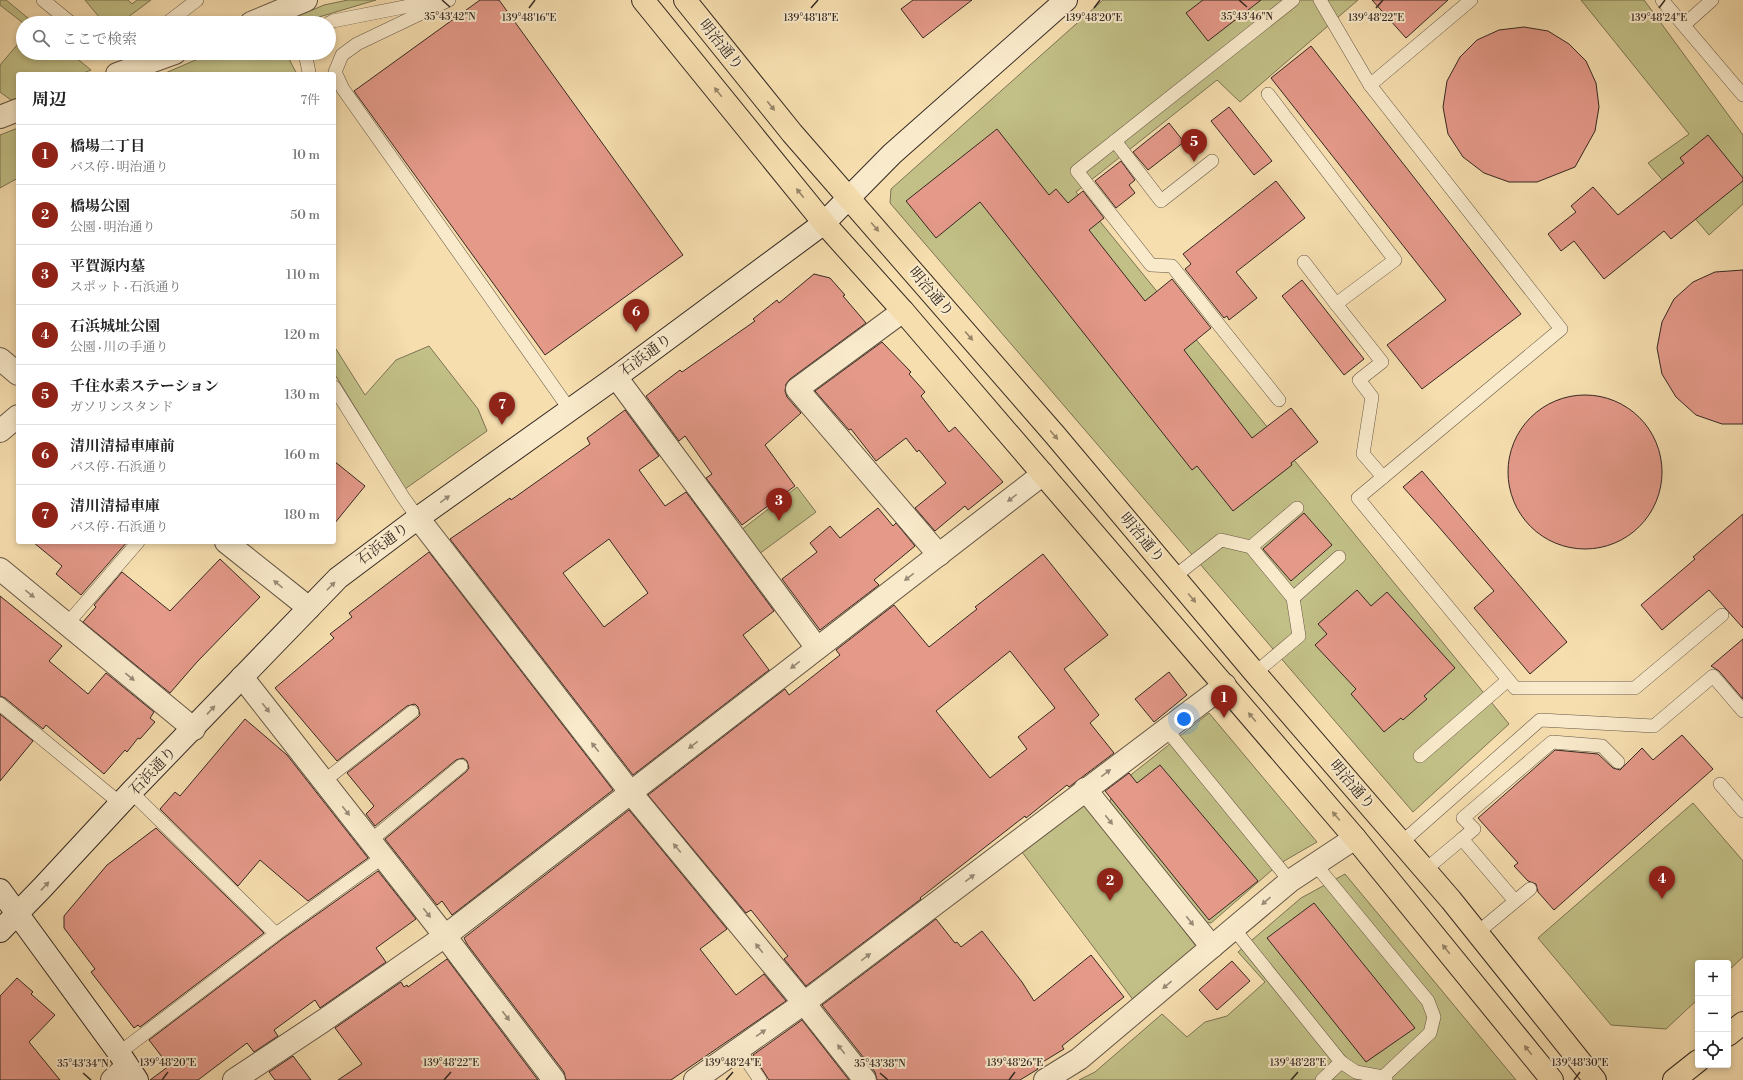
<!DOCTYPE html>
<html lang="ja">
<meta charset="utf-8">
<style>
:root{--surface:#fff;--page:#f6f6f6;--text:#222;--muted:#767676;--line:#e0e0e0;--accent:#8f2418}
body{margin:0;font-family:"Libre Bodoni","Noto Serif JP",serif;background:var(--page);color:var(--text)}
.controls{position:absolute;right:12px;bottom:12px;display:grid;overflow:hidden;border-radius:4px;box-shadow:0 2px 6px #0003}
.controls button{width:36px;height:36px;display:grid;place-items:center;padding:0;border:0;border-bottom:1px solid var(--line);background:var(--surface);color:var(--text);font:20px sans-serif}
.you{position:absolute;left:1184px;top:719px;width:14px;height:14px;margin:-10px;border:3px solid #fff;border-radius:50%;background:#1a73e8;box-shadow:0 0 0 6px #1a73e833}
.badge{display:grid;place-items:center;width:26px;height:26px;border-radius:50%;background:var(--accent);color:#fff;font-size:13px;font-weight:700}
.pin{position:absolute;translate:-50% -33px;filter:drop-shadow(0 1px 2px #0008)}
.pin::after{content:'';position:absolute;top:21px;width:14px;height:12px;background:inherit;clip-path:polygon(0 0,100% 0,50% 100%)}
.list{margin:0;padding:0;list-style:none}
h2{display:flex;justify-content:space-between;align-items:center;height:52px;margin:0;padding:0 16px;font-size:17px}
h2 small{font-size:13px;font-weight:400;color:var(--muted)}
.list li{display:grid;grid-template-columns:26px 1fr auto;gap:12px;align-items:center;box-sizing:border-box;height:60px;padding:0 16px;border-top:1px solid var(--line)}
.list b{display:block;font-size:15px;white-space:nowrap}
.list p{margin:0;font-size:13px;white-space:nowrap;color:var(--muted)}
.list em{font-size:13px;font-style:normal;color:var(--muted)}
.icon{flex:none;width:22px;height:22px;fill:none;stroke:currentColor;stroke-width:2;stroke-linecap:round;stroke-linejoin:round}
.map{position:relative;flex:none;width:1743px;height:1080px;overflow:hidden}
.search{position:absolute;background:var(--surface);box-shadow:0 2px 6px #0003;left:16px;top:16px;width:320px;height:44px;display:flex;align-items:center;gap:10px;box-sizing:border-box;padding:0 14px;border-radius:22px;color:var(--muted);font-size:15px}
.panel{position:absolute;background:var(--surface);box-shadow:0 2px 6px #0003;left:16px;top:72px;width:320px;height:472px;border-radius:4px}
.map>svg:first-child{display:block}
.green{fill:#c2c087;stroke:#7c7454}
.building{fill:#e49989;stroke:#352922;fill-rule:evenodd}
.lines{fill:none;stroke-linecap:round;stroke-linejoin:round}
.lane-casing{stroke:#655645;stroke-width:14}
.street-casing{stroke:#655645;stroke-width:24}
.secondary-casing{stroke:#352922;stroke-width:24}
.primary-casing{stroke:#352922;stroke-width:24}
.lane{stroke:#f9eacb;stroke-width:13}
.street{stroke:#f9eacb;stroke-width:22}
.secondary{stroke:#f9eacb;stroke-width:22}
.primary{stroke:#f6deaf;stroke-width:22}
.oneway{fill:#968468}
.oneway2{fill:#978a76}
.ticks{fill:none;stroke:#352922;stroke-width:1.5}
.labels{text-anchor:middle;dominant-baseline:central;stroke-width:4;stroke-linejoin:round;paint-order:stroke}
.street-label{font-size:15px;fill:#352922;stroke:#f9eacb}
.ticks-label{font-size:10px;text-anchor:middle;fill:#352922;stroke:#f9eacb;stroke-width:4;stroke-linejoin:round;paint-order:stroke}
</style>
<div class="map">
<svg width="1743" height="1080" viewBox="0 0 1743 1080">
<rect width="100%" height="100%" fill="#f6deaf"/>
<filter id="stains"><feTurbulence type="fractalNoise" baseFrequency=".005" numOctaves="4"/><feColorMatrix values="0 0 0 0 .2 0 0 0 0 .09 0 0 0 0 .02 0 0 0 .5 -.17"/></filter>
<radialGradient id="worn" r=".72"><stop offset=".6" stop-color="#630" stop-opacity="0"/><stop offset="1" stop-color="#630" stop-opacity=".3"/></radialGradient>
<g class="green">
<polygon points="0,0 6,0 34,23 23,23 0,5"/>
<polygon points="85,0 128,0 132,4 137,0 151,0 120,23 104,23"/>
<polygon points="348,0 376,0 319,17 310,23 282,23 324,5"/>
<polygon points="1103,0 1358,0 1240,102 1217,80 1076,192 1509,724 1413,812 890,203 891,189"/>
<polygon points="1581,0 1644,0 1743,135 1743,204 1709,235 1648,163 1689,134"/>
<polygon points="23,38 23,53 70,53 91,70 81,74 18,74 18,98 11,100 0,92 0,65"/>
<polygon points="212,53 292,53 290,61 297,74 163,74"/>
<polygon points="18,128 18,178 0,188 0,135"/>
<polygon points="334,346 365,395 396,360 429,346 478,409 487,431 405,489 334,373"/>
<polygon points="797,487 816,512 759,554 741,530"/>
<polygon points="1209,713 1317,842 1279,864 1211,923 1205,922 1110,802 1113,789"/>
<polygon points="1087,802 1198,949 1134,1001 1022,852"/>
<polygon points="1693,803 1743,861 1743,957 1728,971 1728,963 1698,963 1698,999 1666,1029 1611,1025 1538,938"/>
<polygon points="1345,874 1516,1080 1079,1080 1095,1072 1162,1014 1187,1037 1205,1022 1227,1016 1265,982 1238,952 1301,898"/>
</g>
<g class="building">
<polygon points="480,0 499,0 683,255 545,355 354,91"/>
<polygon points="913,0 972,0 923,38 901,9"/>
<polygon points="1203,0 1261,0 1208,41 1186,13"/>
<polygon points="1372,0 1448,0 1406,38"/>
<polygon points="1524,27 1548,31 1569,44 1586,61 1596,83 1599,107 1595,131 1575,167 1537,182 1509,182 1484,173 1463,157 1448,134 1443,107 1447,81 1460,57 1477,40 1499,30"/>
<polygon points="1311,46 1521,314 1422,389 1387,345 1446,300 1271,78"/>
<polygon points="1229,107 1272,161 1254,175 1211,121"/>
<polygon points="1169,123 1184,142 1148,170 1133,152"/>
<polygon points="997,129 1049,195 1056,189 1068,203 1083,191 1104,218 1089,230 1145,301 1172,279 1211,328 1184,350 1252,438 1291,408 1318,442 1291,463 1292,465 1233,511 1197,466 1192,470 980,202 936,238 906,201"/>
<polygon points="1708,135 1743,178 1743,181 1671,239 1664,231 1604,279 1574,241 1561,251 1548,234 1576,212 1571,206 1593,187 1618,215 1684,163 1680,158"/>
<polygon points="1121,161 1135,180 1129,185 1135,193 1116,208 1095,181"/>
<polygon points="1276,181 1305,218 1236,272 1257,298 1229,320 1227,316 1224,318 1185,269 1191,264 1183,254"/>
<polygon points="1743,270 1743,424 1722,424 1696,415 1676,397 1662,374 1657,348 1662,322 1674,299 1693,282 1715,272"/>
<polygon points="814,274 830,278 845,295 843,296 866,323 790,379 786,384 785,391 787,397 801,413 765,445 795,486 742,525 706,478 712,474 685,436 679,441 646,396 680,370 682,372 755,321 753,319 777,300 779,303"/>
<polygon points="1302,280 1364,359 1344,375 1282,296"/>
<polygon points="882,342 911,372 909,374 925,392 921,396 949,432 955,427 1003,482 968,510 965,506 935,531 915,508 946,483 919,450 917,452 906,438 876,461 851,429 849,430 815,391"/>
<circle cx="1585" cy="472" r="77"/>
<path d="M625,410L659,456L639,470L665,506L686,492L774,611L743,635L769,670L633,775L450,539L510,498L511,500L590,444L587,438ZM609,539L648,593L604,627L563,573Z"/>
<polygon points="334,461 365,486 334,524"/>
<polygon points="1422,471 1567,642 1530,674 1474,608 1494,591 1438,526 1403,487"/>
<polygon points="878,508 893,526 896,523 915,546 874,580 879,585 820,630 782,579 817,552 810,543 830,526 840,538"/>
<polygon points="1304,513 1332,545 1291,581 1263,549"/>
<polygon points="1743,514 1743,628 1709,590 1662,630 1641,605 1695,559 1693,557"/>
<polygon points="33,542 127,542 81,595 56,574 62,566"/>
<polygon points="429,552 613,790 452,915 442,901 437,905 385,839 466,772 469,768 467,761 463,758 456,760 375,826 366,814 374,806 347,773 417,718 420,715 418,707 415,704 407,706 337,761 275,688 334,638 330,634 352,617 349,613"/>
<path d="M1043,554L1108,635L1064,669L1099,715L1090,723L1114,753L1069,787L1067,785L1026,818L1025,816L920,898L921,899L806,986L784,959L788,956L751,910L746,913L648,795L785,689L789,695L840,655L836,650L894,605L929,647L977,609L975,607ZM1010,651L1055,708L1018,737L1027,749L990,778L936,711Z"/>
<polygon points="220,559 260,597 197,662 170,693 83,622 96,607 94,605 122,572 170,611"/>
<polygon points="1357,590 1371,606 1387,592 1455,668 1424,696 1427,699 1403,720 1401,718 1384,732 1351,694 1356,689 1315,645 1327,634 1318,624"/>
<polygon points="0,596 62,646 49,661 88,694 106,673 154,712 150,718 155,722 140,739 138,738 127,752 125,750 104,774 46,725 43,729 5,698 0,696"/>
<polygon points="1743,639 1743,699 1719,671 1711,666"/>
<polygon points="1169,672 1187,695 1154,722 1135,699"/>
<polygon points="0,714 33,741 0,781"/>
<polygon points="245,719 287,755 368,858 308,901 260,860 238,886 160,809 175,792 180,796"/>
<polygon points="1682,735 1713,769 1554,910 1538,892 1536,884 1528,881 1514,866 1518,863 1478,818 1555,750 1598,754 1613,768 1620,770 1642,748 1653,760"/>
<polygon points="1160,765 1258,881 1209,920 1105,791 1129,773 1137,783"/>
<polygon points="629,810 727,929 700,949 736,995 764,974 786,1001 671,1080 566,1080 564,1072 467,944 464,938"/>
<polygon points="156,828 264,933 140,1027 138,1025 134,1028 91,972 95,969 64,928 64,916 107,865"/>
<polygon points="378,871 416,919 376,948 386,962 320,1008 315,1000 274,1030 278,1036 254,1052 247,1043 198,1080 150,1080 169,1066 149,1040 281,940"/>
<polygon points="1314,903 1415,1028 1366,1062 1267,938"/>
<polygon points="936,919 955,943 957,942 961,947 982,931 1022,982 1034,1001 1091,955 1124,997 1062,1046 1064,1049 1036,1066 1038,1069 1020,1080 877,1080 875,1072 822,1005"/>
<polygon points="447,959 538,1080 338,1080 362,1064 335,1028 401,982 404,987 407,985 408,987"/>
<polygon points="1232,961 1250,981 1217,1010 1199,990"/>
<polygon points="17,978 33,992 31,994 55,1015 29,1042 60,1080 0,1080 0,996"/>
<polygon points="802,1020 849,1080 769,1080 753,1055"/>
<polygon points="293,1056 311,1080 275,1080 269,1072"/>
</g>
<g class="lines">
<g class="lane-casing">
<g id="lane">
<polyline points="43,0 71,23"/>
<polyline points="449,0 357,44 342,55 335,72 343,89 570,410"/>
<polyline points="1320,0 1370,85 1471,0"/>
<polyline points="1662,0 1743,95"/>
<polyline points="167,23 197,0"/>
<polyline points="329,23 333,21 439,0"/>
<polyline points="1684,25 1712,0"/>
<polyline points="305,53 309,72"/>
<polyline points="1370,85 1561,329 1358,498 1515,688 1635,688 1722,615"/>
<polyline points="1268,94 1395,260 1336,304 1382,362 1359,380 1372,397 1363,454 1383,477"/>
<polyline points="1115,141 1161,201 1212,161"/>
<polyline points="1304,262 1336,304"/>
<polyline points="334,387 403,497 418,518"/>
<polyline points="1279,400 1172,266 1151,265 1077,171 1293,0"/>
<polyline points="1251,547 1297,508"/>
<polyline points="1174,577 1221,540 1251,547 1293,598 1299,636 1255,673"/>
<polyline points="1293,598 1339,557"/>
<polyline points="67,624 138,542"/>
<polyline points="0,704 121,804"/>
<polyline points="1166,729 1290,881"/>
<polyline points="1420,756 1508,680"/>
<polyline points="324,781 412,712"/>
<polyline points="1720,784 1743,811"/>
<polyline points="131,792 276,934"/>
<polyline points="1462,839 1474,829 1463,818 1552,742 1602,746 1618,762"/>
<polyline points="370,841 461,766"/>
<polyline points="1401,843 1540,720 1654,726 1713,676 1743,711"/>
<polyline points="1315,864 1428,1001 1434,1017 1430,1033 1383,1077"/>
<polyline points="1425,870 1462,839 1515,901"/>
<polyline points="1234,929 1341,1062 1356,1072 1383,1077 1386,1080"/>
<polyline points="1477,933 1530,889"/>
<polyline points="739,1049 760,1080"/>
<polyline points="119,1053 276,934 383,857"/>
<polyline points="1322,1080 1341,1062"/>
</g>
</g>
<g class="street-casing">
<g id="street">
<polyline points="251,23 306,0"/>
<polyline points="117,74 175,53"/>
<polyline points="0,117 18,110"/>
<polyline points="903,311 797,389 939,555"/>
<polyline points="0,359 18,374"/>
<polyline points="616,377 817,648"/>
<polyline points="0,431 18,416"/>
<polyline points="418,518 631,793 804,1003 865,1080"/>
<polyline points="226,542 309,608"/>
<polyline points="0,569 194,729"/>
<polyline points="242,677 445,936 554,1080"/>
<polyline points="1085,789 1212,947"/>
<polyline points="112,1080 127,1066"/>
<polyline points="234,1080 323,1021 445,936 1043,474"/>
<polyline points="695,1080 804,1003 1225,685"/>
<polyline points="1045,1080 1079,1059 1290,881 1355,838"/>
</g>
</g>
<g class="secondary-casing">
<g id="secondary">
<polyline points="0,890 119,1053 137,1080"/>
<polyline points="0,931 42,888 131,792 338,578 418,518 616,377 824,223 892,154 1066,0"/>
</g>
</g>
<g class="primary-casing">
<g id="primary">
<polyline points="643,0 824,223 903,311 1355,838 1552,1080"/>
<polyline points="685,0 792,133 1055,435 1255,673 1451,900 1595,1080"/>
<polyline points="1728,1035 1743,1023"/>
<polyline points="1674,1080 1698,1061"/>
</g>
</g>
<use href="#lane" class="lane"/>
<use href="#street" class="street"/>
<use href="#secondary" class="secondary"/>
<use href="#primary" class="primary"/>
</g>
<defs><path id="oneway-solid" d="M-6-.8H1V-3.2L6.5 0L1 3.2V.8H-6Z"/></defs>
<g class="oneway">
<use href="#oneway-solid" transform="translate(718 92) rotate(-129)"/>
<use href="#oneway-solid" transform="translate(771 106) rotate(51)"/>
<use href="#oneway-solid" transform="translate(800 193) rotate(-129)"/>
<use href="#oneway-solid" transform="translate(875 227) rotate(49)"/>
<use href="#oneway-solid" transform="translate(969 336) rotate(49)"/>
<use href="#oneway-solid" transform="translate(1054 435) rotate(49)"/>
<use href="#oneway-solid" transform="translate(1192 598) rotate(50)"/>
<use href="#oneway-solid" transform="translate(1252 717) rotate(-130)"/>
<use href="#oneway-solid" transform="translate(1336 816) rotate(-130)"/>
<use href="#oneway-solid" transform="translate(1446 949) rotate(-129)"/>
<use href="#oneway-solid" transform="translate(1528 1050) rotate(-129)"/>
</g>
<g class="oneway2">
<use href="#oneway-solid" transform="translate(1012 498) rotate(142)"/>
<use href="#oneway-solid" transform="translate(445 499) rotate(-36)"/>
<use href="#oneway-solid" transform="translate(909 577) rotate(143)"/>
<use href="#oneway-solid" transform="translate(278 584) rotate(-141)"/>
<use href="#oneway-solid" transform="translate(331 586) rotate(-45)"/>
<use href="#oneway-solid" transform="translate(30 594) rotate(39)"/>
<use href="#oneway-solid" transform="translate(795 665) rotate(142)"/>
<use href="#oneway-solid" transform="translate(130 677) rotate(39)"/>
<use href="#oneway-solid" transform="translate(266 708) rotate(52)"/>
<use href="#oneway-solid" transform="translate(211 710) rotate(-47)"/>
<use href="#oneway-solid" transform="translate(693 745) rotate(142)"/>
<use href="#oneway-solid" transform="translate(595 747) rotate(-128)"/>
<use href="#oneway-solid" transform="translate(1106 773) rotate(-37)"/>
<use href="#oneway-solid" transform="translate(346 811) rotate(52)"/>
<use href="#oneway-solid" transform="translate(1109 820) rotate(52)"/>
<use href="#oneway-solid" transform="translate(677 848) rotate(-130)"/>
<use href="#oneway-solid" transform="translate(970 878) rotate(-37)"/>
<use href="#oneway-solid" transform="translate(45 886) rotate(-47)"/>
<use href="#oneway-solid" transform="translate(1266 901) rotate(139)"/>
<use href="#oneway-solid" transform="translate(427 913) rotate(52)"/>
<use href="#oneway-solid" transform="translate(1190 921) rotate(52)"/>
<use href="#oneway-solid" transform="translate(759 948) rotate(-129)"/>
<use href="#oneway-solid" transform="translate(866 957) rotate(-37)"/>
<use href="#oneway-solid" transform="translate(1167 985) rotate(140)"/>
<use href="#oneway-solid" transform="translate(506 1016) rotate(53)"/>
<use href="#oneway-solid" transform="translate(761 1033) rotate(-35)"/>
<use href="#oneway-solid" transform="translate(841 1049) rotate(-128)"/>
</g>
<path class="ticks" d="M442,0L450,7M1239,0L1247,7M529,8L535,0M811,8L818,0M1094,8L1100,0M1376,8L1383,0M1659,8L1665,0M83,1073L91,1080M880,1073L888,1080M162,1080L168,1072M444,1080L451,1072M726,1080L733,1072M1009,1080L1015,1072M1291,1080L1298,1072M1574,1080L1580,1072"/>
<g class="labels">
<g class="street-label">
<text transform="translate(721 45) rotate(51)">明治通り</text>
<text transform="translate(931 292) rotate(49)">明治通り</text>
<text transform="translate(646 355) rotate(-36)">石浜通り</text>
<text transform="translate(1142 538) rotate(50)">明治通り</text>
<text transform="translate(383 544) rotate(-36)">石浜通り</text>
<text transform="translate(153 771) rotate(-46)">石浜通り</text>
<text transform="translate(1352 785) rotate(49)">明治通り</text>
</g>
</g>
<g class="ticks-label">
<text x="450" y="20">35°43'42"N</text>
<text x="1247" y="20">35°43'46"N</text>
<text x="529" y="21">139°48'16"E</text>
<text x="811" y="21">139°48'18"E</text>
<text x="1094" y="21">139°48'20"E</text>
<text x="1376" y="21">139°48'22"E</text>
<text x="1659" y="21">139°48'24"E</text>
<text x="168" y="1066">139°48'20"E</text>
<text x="451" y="1066">139°48'22"E</text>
<text x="733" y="1066">139°48'24"E</text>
<text x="1015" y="1066">139°48'26"E</text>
<text x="1298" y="1066">139°48'28"E</text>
<text x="1580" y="1066">139°48'30"E</text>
<text x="83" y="1067">35°43'34"N</text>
<text x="880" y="1067">35°43'38"N</text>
</g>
<rect width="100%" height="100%" filter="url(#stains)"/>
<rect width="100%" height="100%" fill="url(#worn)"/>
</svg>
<div class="controls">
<button>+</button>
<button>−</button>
<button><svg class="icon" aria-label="locate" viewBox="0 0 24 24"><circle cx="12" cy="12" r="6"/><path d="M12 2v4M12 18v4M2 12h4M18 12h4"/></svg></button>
</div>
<div class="you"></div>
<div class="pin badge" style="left:1224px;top:718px">1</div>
<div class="pin badge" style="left:1110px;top:901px">2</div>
<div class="pin badge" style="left:779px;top:521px">3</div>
<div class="pin badge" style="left:1662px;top:899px">4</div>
<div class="pin badge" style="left:1194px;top:162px">5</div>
<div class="pin badge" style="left:636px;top:332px">6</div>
<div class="pin badge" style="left:502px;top:425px">7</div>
<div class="search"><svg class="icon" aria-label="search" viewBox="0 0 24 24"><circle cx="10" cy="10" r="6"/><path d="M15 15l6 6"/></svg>ここで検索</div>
<section class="panel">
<h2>周辺<small>7件</small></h2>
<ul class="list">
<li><span class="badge">1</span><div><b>橋場二丁目</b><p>バス停 · 明治通り</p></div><em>10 m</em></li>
<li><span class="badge">2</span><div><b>橋場公園</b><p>公園 · 明治通り</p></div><em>50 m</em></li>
<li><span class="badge">3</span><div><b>平賀源内墓</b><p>スポット · 石浜通り</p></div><em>110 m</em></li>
<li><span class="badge">4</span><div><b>石浜城址公園</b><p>公園 · 川の手通り</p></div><em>120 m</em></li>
<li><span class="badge">5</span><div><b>千住水素ステーション</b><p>ガソリンスタンド</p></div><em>130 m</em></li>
<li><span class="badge">6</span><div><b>清川清掃車庫前</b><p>バス停 · 石浜通り</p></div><em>160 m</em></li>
<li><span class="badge">7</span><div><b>清川清掃車庫</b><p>バス停 · 石浜通り</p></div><em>180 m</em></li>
</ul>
</section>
</div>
